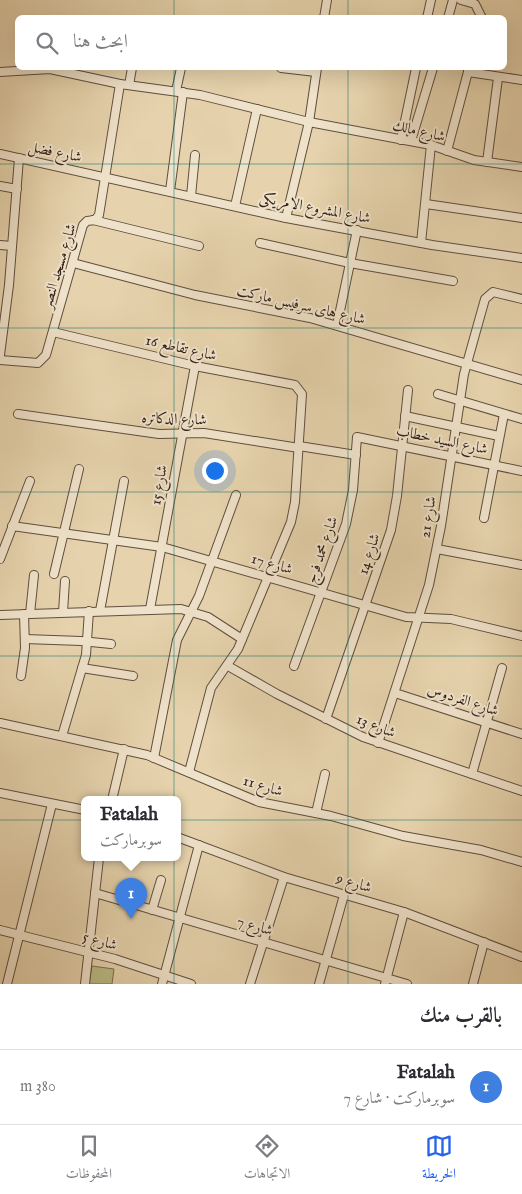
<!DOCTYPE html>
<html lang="ar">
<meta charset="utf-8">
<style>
:root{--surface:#fff;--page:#f2f2f3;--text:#2b2b33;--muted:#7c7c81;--line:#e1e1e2;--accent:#2563eb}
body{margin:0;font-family:"IM FELL English",Amiri,serif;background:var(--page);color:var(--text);direction:rtl}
.you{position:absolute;left:214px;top:470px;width:18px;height:18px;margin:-12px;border:4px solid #fff;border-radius:50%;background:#1a73e8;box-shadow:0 0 0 8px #1a73e833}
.badge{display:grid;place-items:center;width:32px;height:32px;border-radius:50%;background:var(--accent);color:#fff;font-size:16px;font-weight:700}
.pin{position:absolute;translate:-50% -41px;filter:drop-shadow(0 1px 2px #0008)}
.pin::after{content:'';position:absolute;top:26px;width:18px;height:15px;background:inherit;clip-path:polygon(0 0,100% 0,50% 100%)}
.popup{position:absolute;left:81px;top:796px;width:100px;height:65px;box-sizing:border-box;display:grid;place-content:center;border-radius:8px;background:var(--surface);filter:drop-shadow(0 1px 4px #0005);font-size:16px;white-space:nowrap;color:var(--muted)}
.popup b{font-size:19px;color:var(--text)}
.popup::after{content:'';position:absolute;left:50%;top:100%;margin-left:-10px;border:10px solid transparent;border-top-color:var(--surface)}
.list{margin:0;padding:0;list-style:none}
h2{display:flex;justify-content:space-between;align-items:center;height:65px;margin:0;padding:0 20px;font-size:21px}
h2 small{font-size:16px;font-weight:400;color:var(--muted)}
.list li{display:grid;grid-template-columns:32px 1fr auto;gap:15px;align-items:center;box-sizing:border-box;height:75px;padding:0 20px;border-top:1px solid var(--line)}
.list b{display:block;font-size:19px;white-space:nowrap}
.list p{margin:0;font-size:16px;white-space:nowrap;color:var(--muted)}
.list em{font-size:16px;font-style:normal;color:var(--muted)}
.icon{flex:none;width:28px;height:28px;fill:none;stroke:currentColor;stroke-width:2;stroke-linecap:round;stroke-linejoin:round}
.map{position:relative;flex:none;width:522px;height:984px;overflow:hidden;direction:ltr}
.search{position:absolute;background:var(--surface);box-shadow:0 5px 20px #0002;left:15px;right:15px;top:15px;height:55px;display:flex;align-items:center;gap:12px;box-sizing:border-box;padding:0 18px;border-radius:8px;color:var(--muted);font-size:19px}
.sheet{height:140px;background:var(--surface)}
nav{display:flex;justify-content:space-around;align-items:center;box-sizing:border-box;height:70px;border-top:1px solid var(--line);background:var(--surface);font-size:14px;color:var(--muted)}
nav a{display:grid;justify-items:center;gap:2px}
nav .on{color:var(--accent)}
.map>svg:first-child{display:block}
.green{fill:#bbbb86;stroke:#786e50}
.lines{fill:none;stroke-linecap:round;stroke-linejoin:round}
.street-casing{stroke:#604e3e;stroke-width:10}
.street{stroke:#efe2ca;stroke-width:8}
.grid{fill:none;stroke:#0f766e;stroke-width:1;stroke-opacity:0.55}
.labels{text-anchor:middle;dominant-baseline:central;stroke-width:4;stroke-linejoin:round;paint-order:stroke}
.street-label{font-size:15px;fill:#342219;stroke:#efe2ca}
</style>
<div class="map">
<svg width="522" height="984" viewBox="0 0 522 984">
<rect width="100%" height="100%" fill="#e6d3ad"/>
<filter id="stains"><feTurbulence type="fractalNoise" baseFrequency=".004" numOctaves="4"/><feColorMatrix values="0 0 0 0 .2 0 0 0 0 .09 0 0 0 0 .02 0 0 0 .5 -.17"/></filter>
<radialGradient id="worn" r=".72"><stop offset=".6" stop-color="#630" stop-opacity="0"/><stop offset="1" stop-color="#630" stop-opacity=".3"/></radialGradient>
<polygon class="green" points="92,966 114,969 112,984 89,984"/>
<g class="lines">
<g class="street-casing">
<g id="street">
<polyline points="461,0 475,4 482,18"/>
<polyline points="324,18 327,0"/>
<polyline points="427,18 431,0"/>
<polyline points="448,18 453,0"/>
<polyline points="281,68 316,72"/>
<polyline points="0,72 50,69 120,84 200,95 309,122 431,145 474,160 522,167"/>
<polyline points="468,72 522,80"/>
<polyline points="129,85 132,68"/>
<polyline points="176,91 181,68"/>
<polyline points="401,140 416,68"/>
<polyline points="411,141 433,68"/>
<polyline points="447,151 469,68"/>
<polyline points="0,154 286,218 432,245 522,258"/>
<polyline points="487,162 498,78"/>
<polyline points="0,186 17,189"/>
<polyline points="170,191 183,92"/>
<polyline points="191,196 195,155"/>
<polyline points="426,204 522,218"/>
<polyline points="235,206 257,109"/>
<polyline points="286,218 309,122 317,68"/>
<polyline points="93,220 199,246"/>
<polyline points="260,243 350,263 453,281"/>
<polyline points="421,243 431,145"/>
<polyline points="0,245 12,246"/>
<polyline points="73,263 195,295 310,318 522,380"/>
<polyline points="337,325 357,230"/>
<polyline points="53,332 195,366 295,385 302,394 295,502 291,522 238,649 211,688 189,772"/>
<polyline points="0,355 9,285 19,158"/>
<polyline points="0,360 38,363 46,355 83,225 87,221 95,220 99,215 120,84"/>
<polyline points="438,394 522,419"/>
<polyline points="18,414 159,434 204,433 299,448"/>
<polyline points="405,416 499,436"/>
<polyline points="299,446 356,455"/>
<polyline points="484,518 504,414"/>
<polyline points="12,526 162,547 406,617 451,619 522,636"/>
<polyline points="437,549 522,565"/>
<polyline points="0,559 30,481"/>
<polyline points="54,574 79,469"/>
<polyline points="150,609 195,366"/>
<polyline points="100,611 124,481"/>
<polyline points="63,612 65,581"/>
<polyline points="30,614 34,575"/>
<polyline points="0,615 181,609 208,617 242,639"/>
<polyline points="25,639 81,641 111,644"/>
<polyline points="228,666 277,694 363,737 522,791"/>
<polyline points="294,666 346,524 353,490 357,437 522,471"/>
<polyline points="82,668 133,676"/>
<polyline points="21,676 25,648 24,614"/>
<polyline points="395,693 522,734"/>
<polyline points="326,719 391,530 397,496 408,390"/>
<polyline points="0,723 147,755 259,802 331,816 403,836 481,850 522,862"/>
<polyline points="62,736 86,655 89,611"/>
<polyline points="378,743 429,585 441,526 464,374 485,299 493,292 522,299"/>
<polyline points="154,758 177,640 199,596 236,495"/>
<polyline points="472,774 502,668"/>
<polyline points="0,793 85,810"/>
<polyline points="112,800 124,749"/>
<polyline points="316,813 325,774"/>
<polyline points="177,837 284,877 404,912 522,957"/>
<polyline points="95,893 407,984"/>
<polyline points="152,910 161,880"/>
<polyline points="0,930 115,959 191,984"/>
<polyline points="7,984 52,804"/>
<polyline points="85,984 99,858"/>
<polyline points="162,984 199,845"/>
<polyline points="250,984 284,877"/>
<polyline points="319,984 344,895"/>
<polyline points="385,984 404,912"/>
<polyline points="473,984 484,942"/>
</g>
</g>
<use href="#street" class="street"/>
</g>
<path class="grid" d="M174,0V18M348,0V18M174,68V984M348,68V984M0,164H522M0,328H522M0,492H522M0,656H522M0,820H522"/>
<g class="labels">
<g class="street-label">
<text transform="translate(419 131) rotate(13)">شارع مالك</text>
<text transform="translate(55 152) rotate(12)">شارع فضل</text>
<text transform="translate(315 208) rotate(11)">شارع المشروع الامريكى</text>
<text transform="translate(59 266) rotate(-73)">شارع مسجد النصر</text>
<text transform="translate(301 305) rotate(13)">شارع هاى سرفيس ماركت</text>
<text transform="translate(181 348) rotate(13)">شارع تقاطع 16</text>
<text transform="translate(174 419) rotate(2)">شارع الدكاتره</text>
<text transform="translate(442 440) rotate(12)">شارع السيد خطاب</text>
<text transform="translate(159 485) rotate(-80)">شارع 15</text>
<text transform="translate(428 517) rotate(-81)">شارع 21</text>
<text transform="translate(322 550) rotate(-71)">شارع محمد فرج</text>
<text transform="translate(369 554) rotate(-72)">شارع 14</text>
<text transform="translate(272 564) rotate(16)">شارع 17</text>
<text transform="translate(463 700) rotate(18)">شارع الفردوس</text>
<text transform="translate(376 726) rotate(22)">شارع 13</text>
<text transform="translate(263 786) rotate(17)">شارع 11</text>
<text transform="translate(354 883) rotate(17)">شارع 9</text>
<text transform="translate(255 926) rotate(16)">شارع 7</text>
<text transform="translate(100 941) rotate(16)">شارع 5</text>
</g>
</g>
<rect width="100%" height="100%" filter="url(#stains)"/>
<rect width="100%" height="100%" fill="url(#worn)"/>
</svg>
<div class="you"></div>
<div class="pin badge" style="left:131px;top:919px;background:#3f7fe0">1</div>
<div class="popup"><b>Fatalah</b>سوبرماركت</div>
<div class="search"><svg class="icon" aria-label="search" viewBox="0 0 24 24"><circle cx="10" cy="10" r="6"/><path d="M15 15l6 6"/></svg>ابحث هنا</div>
</div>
<section class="sheet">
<h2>بالقرب منك<small></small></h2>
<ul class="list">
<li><span class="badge" style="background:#3f7fe0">1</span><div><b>Fatalah</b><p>سوبرماركت · شارع 7</p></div><em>380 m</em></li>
</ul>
</section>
<nav>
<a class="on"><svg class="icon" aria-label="map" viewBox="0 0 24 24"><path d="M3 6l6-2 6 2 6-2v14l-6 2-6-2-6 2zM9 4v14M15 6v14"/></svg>الخريطة</a>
<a><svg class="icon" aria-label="directions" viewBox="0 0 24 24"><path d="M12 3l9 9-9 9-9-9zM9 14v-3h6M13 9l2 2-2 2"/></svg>الاتجاهات</a>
<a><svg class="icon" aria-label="saved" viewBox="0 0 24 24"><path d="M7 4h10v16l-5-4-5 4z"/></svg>المحفوظات</a>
</nav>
